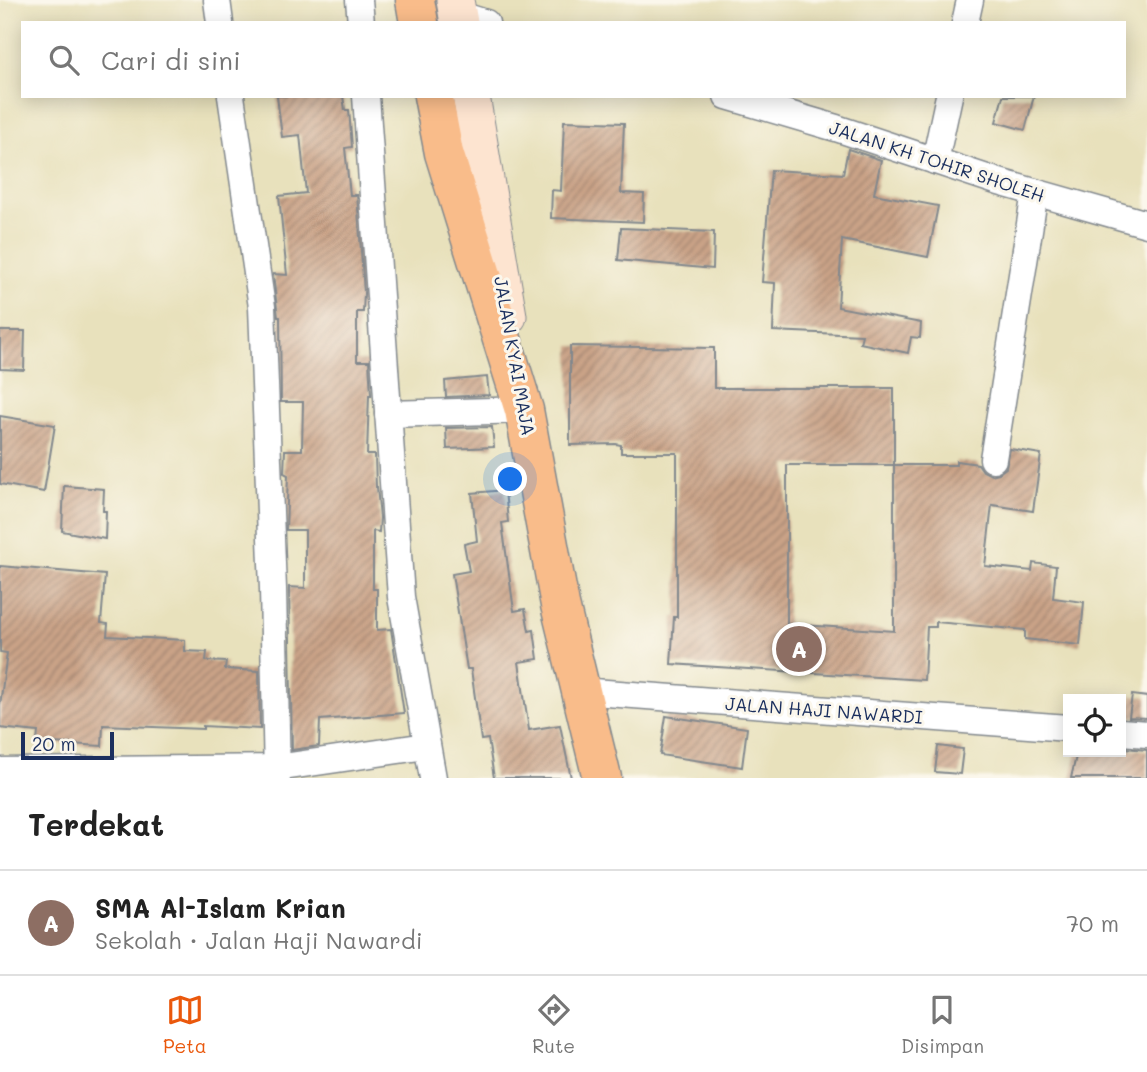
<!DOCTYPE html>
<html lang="id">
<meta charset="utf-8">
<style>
:root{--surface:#fff;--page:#f6f6f6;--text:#222;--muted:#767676;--line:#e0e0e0;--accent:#ea580c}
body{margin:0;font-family:Mali,sans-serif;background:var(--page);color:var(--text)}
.controls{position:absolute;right:21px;bottom:21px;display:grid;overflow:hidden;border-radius:0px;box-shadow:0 4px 18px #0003}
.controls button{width:63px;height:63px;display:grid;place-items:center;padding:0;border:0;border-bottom:2px solid var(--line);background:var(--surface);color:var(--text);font:35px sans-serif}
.scale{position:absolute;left:21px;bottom:18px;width:93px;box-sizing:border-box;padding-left:7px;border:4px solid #1b2f5e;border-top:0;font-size:19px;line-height:24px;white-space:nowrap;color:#1b2f5e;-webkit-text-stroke:5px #fbf7ec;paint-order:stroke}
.you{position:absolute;left:511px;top:480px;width:24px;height:24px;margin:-18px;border:5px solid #fff;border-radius:50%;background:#1a73e8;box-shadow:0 0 0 10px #1a73e833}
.badge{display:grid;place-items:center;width:46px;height:46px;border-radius:50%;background:var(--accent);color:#fff;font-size:23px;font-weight:700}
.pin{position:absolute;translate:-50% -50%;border:4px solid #fff;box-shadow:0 2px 7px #0006}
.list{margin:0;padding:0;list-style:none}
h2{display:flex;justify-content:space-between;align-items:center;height:91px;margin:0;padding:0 28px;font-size:30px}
h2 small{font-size:23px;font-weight:400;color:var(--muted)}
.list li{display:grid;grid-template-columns:46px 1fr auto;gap:21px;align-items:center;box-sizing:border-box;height:105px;padding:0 28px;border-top:2px solid var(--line)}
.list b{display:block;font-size:26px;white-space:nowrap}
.list p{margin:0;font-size:23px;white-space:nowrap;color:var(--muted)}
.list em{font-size:23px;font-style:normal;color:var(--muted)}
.icon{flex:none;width:38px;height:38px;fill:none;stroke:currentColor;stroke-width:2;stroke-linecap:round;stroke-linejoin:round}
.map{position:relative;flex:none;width:1147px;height:778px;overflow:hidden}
.search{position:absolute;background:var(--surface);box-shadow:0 4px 18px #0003;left:21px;right:21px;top:21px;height:77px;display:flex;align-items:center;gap:18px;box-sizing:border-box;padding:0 24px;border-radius:0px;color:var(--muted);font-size:26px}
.sheet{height:196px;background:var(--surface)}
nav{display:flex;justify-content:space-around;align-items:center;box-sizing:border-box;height:98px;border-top:2px solid var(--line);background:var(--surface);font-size:19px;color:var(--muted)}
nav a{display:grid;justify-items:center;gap:4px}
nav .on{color:var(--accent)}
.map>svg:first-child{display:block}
.building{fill:url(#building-hatch);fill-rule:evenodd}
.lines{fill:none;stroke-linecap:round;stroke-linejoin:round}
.street-casing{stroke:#82888d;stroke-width:29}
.secondary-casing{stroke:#82888d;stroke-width:39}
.primary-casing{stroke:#82888d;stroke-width:41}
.street{stroke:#fff;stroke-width:26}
.secondary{stroke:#fde4d0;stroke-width:37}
.primary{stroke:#f9bc8a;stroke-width:38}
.labels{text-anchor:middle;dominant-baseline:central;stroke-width:6;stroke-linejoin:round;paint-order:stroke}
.street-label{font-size:18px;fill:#1b2f5e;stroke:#fbf7ec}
</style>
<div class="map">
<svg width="1147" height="778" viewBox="0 0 1147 778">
<defs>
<pattern id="building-hatch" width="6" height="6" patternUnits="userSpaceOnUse" patternTransform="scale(1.75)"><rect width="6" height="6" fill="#caa387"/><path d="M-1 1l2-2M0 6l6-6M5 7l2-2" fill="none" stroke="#a38572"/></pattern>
</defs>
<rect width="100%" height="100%" fill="#fbf7ec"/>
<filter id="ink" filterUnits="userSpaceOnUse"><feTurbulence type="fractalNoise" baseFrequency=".0143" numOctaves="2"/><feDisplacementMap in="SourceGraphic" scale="14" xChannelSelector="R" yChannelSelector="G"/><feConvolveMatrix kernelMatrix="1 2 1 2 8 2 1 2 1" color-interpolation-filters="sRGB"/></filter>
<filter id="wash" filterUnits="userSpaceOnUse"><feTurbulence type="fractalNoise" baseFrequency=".00686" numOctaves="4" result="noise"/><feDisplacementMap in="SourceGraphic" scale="28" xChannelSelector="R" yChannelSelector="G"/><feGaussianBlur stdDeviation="1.57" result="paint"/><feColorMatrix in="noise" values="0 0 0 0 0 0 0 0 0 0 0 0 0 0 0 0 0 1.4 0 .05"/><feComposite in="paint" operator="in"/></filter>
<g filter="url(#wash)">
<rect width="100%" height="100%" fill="#e8e1bc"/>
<g id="blocks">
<g class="building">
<polygon points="277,96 343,96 345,110 349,110 352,147 345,148 350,195 357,195 364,293 363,312 357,312 357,361 369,361 371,395 369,395 367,455 375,455 376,487 377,487 380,518 379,532 373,531 373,589 377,589 377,630 391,629 404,713 320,720 319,746 292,750 289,587 305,588 305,530 286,530 288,475 284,473 285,450 302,450 303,402 281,402 280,317 278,317 273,274 287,275 279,196 306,193 300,135 282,137"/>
<polygon points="1003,96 1034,96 1025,130 996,122"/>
<polygon points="564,121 624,123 621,193 644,194 643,222 551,218 552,190 561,191"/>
<polygon points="848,149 881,160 874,194 938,206 928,257 842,240 838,307 921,323 920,338 911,337 908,353 860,343 862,335 773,331 775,283 762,282 771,170 843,174"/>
<polygon points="621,228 714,232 713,269 618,260"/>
<polygon points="0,331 25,331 24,370 0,369"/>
<path d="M570,346L714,348V388H894V465H956V461L978,464L983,471L991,475L999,473L1006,468L1010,449L1041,454L1033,511L992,505L985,566L1032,571L1033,563L1056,566L1053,598L1084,602L1080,645L1025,639V630L936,622V627H927L924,680L671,664L674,617H677V453H621V445L616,444L570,445ZM787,465H894V631L787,624Z"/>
<polygon points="487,377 489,395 446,397 445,381"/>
<polygon points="0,416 55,425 44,492 0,484"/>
<polygon points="492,427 494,447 447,449 446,428"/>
<polygon points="64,486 104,489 103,511 106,511 105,539 62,531"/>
<polygon points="505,490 508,522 502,523 514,611 525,609 529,631 534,630 538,659 519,662 529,730 560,725 571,778 494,778 488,739 481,740 471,669 467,669 452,574 469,571 464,544 477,541 472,493"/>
<polygon points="0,566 105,575 101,623 108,624 107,636 185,640 185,651 207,652 206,661 226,662 225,669 259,671 260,729 203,726 203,729 103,725 102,746 37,742 38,732 0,728 0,705 7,653 0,652"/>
<polygon points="1132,695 1147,697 1147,718 1129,717"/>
<polygon points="666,716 747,728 742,767 660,755"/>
<polygon points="938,746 963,749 960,774 935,772"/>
<polygon points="1124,748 1147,750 1147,778 1071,778 1077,752 1124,752"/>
</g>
</g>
</g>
<g filter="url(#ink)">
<use href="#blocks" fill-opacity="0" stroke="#82888d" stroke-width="2"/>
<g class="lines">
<g class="street-casing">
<g id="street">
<polyline points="217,0 220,23"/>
<polyline points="359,0 361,23"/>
<polyline points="457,14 486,23"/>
<polyline points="965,23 970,0"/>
<polyline points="231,96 262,307 273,589 277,778"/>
<polyline points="366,96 401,597 433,778"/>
<polyline points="727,96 836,128 999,182 1147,224"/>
<polyline points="935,161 949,96"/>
<polyline points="388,414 524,410"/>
<polyline points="993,459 1035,192"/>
<polyline points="580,691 1068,728"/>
<polyline points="1121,732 1147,734"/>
<polyline points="0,771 276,768 426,746"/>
</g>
</g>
<g class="secondary-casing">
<g id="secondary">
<polyline points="455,0 459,23"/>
<polyline points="471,96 508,316"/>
</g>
</g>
<g class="primary-casing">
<g id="primary">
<polyline points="415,0 419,23"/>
<polyline points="433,96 444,153 524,410 560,605 602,778"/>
</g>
</g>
<use href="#street" class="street"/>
<use href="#secondary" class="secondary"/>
<use href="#primary" class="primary"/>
</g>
</g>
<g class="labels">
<g class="street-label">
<text transform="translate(937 161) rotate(18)">JALAN KH TOHIR SHOLEH</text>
<text transform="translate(515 356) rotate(80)">JALAN KYAI MAJA</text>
<text transform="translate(824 710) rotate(4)">JALAN HAJI NAWARDI</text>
</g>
</g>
</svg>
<div class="controls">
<button><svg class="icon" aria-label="locate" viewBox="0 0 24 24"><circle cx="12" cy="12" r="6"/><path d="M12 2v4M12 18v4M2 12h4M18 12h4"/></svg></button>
</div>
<div class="scale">20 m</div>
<div class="you"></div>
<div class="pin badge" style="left:799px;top:649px;background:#8d6e63">A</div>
<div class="search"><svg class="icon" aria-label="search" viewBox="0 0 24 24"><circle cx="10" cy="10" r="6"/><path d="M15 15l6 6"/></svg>Cari di sini</div>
</div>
<section class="sheet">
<h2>Terdekat<small></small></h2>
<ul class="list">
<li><span class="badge" style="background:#8d6e63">A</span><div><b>SMA Al-Islam Krian</b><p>Sekolah · Jalan Haji Nawardi</p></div><em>70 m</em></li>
</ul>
</section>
<nav>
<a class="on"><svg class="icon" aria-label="map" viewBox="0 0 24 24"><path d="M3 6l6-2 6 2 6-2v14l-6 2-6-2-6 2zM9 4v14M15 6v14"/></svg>Peta</a>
<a><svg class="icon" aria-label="directions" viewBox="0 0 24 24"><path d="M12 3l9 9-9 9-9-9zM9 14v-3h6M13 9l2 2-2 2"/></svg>Rute</a>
<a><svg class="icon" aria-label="saved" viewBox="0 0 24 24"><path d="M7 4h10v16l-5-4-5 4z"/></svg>Disimpan</a>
</nav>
